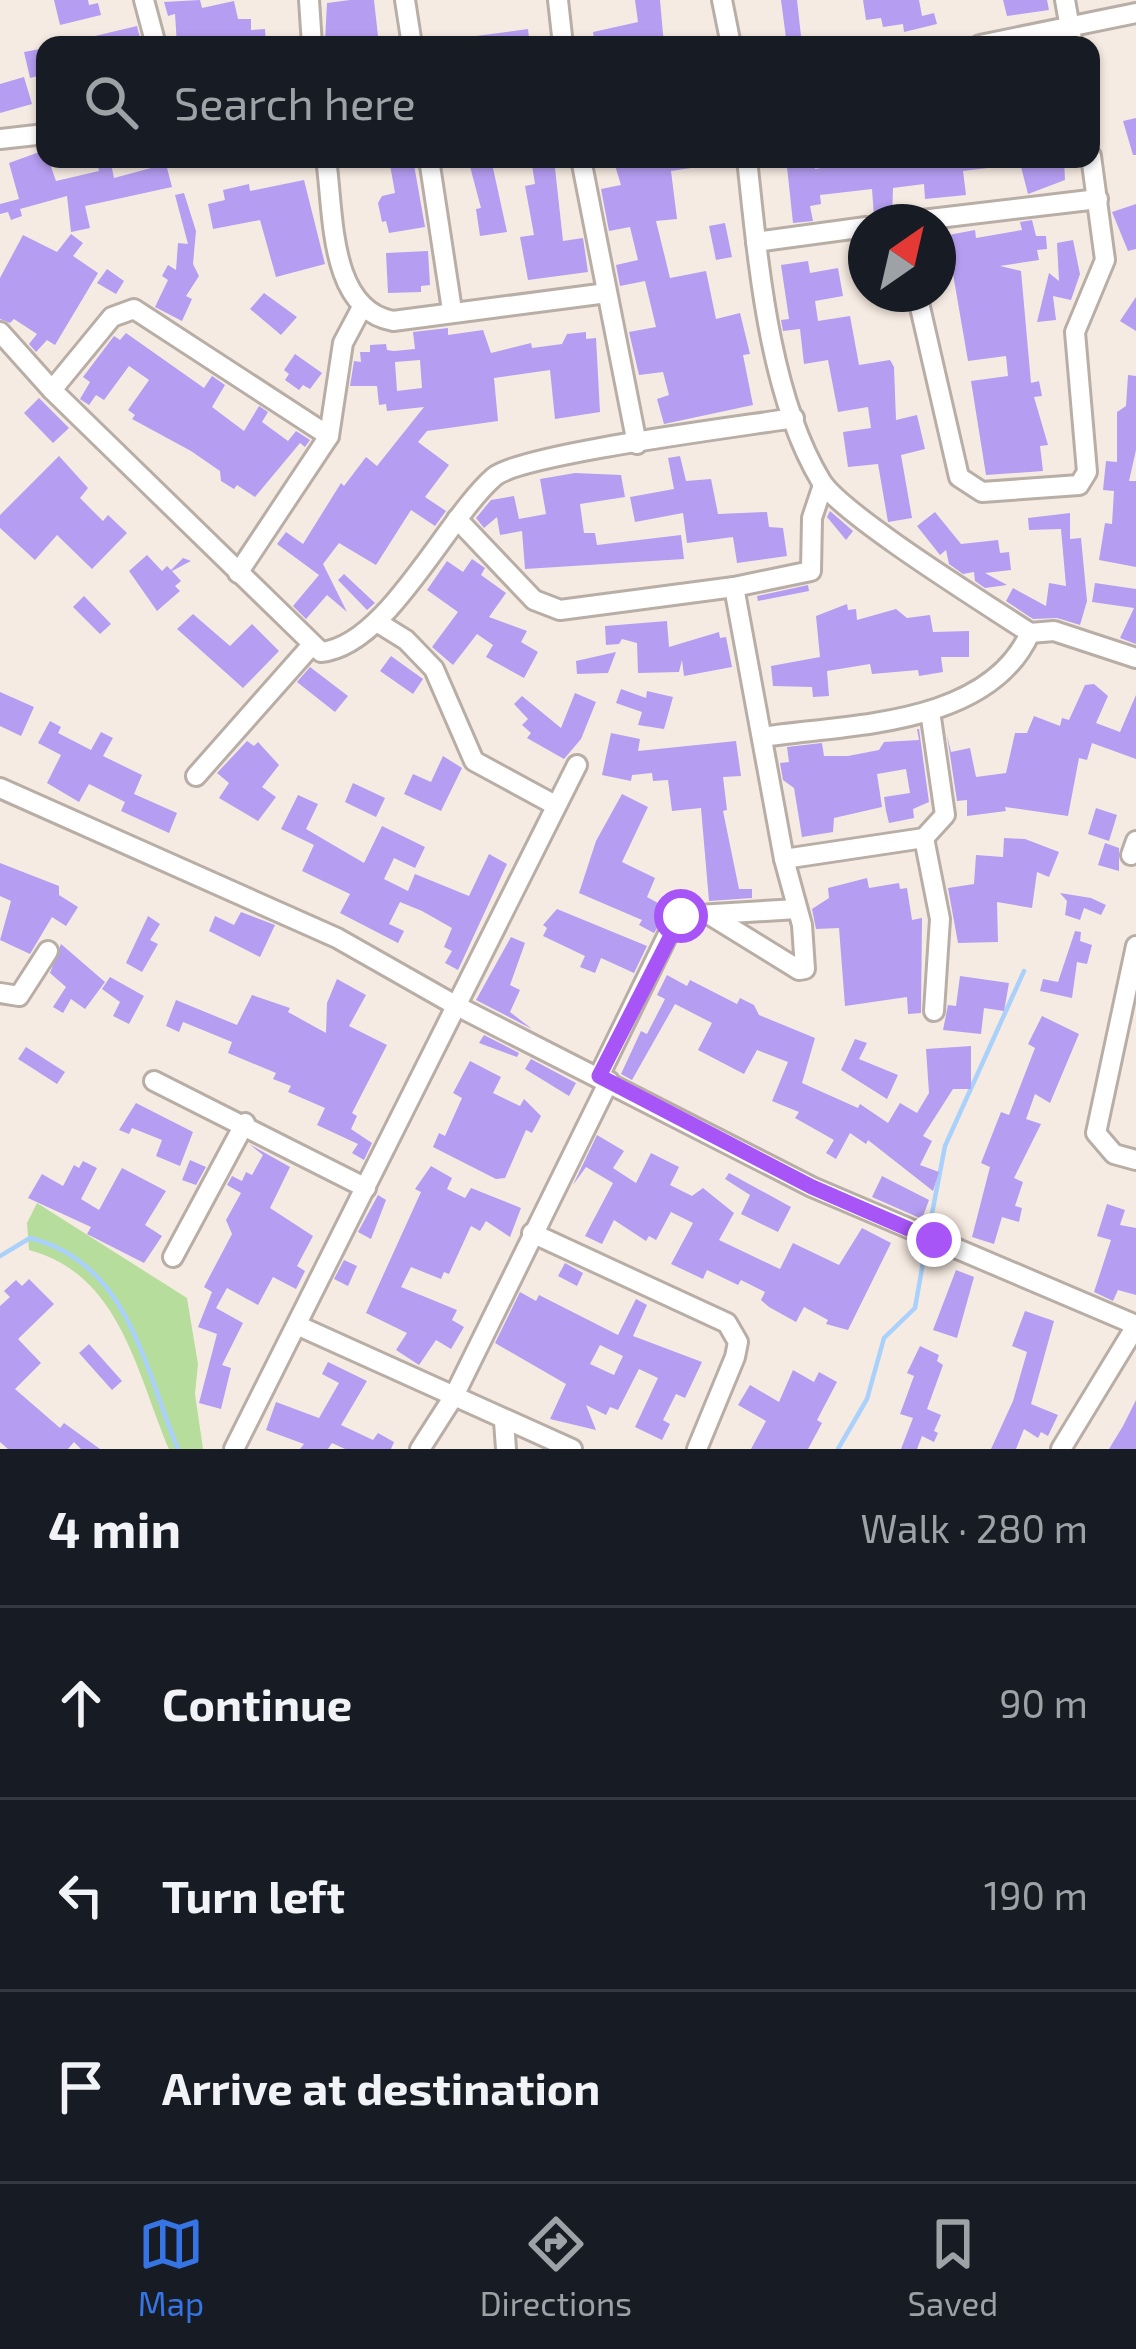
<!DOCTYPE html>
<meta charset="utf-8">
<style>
:root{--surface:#171b24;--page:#242831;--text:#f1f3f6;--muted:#9ea1a6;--line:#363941;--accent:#3674e3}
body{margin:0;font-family:"Exo 2",sans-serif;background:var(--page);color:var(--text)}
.compass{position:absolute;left:848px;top:204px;width:108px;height:108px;border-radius:50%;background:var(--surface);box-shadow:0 3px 9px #0004;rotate:34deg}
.stop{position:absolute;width:36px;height:36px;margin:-27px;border:9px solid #a855f7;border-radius:50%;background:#fff}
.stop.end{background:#a855f7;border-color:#fff;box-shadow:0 3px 12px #0008}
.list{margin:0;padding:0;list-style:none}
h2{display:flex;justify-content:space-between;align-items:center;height:156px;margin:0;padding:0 48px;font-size:51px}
h2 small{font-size:39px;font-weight:400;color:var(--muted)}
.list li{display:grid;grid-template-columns:78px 1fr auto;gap:36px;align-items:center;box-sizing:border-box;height:192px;padding:0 48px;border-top:3px solid var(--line)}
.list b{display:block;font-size:45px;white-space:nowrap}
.list em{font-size:39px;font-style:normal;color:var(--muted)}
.icon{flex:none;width:66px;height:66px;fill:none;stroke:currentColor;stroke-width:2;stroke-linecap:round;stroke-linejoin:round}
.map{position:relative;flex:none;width:1136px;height:1449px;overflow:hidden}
.search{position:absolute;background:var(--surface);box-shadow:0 3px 9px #0004;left:36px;right:36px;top:36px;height:132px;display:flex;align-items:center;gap:30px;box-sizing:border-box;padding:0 42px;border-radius:24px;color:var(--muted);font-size:45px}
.sheet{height:732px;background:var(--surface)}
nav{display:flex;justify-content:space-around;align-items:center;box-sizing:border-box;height:168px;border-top:3px solid var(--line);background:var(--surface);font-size:33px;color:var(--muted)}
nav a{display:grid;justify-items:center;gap:6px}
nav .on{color:var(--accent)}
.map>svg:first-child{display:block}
.green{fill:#b6dd9b}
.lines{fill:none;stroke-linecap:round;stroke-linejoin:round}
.stream{stroke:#a9d1fb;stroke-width:4.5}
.building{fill:#b59df1;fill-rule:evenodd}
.minor-casing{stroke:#b9aea6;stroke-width:24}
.minor{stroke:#fff;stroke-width:18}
.route{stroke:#a855f7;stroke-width:15}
</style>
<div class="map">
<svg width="1136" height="1449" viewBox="0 0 1136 1449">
<rect width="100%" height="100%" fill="#f6ebe2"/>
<path class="green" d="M37,1203L187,1298L198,1364L195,1394L203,1449H169C136,1371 120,1274 29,1250L27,1223Z"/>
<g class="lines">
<g class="stream">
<polyline points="929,1229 945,1146 1024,971"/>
<path d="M0,1256L30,1238C129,1263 143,1365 178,1449"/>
<polyline points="838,1449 867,1399 884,1338 915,1308 927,1240"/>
</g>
</g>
<g class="building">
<polygon points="54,0 88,0 89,5 98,3 101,15 60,25"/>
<polygon points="200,0 202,8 234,1 238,19 251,19 251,30 265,29 266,45 177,45 175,14 168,16 164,2"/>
<polygon points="350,0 374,0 379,45 356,45 356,39 325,41 327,3"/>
<polygon points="635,0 660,0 664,45 595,45 593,32 638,22"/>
<polygon points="781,0 797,0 801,36 786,38"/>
<polygon points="863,0 919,0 922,16 934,13 937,24 904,32 903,24 883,27 881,18 866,20"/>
<polygon points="1003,0 1047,0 1049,10 1007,16"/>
<polygon points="137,26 142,45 74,45 74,41"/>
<polygon points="528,29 530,45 455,45 454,39"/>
<polygon points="45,48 45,74 30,78 24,52"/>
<polygon points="24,77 32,104 0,113 0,84"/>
<polygon points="1136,118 1136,155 1133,155 1123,121"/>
<polygon points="45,150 56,181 99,171 97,159 110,159 114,178 166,164 172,187 85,206 90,228 71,232 67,196 20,209 22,216 11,220 8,212 0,214 0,204 19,199 9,163"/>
<polygon points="389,159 413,159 425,227 389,233 386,221 382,222 378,203 382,196 395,193"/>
<polygon points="468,159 491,159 507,232 480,236 476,209 481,208"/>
<polygon points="531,159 554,159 563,241 583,238 588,272 528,280 520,237 534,235 525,186 535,184"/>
<polygon points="613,159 711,159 711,165 671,171 677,219 656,221 670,278 706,271 716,319 740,313 750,354 743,355 753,405 664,424 657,399 669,395 663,372 639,375 629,332 656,327 645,281 620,286 616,265 638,260 630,227 609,231 601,189 621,185"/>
<polygon points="873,159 1003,159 1004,166 963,171 966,195 925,199 924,184 893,188 892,217 874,217 872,189 820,195 821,204 810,206 813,221 793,223 787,167 814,162 815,169"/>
<polygon points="1019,159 1064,159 1065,180 1028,194"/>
<polygon points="304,180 325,264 276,277 260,220 213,229 208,204 225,200 223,190 249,184 250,191"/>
<polygon points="184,193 196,231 193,264 199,276 186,296 192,299 182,321 155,307 168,280 162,276 168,265 176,270 178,243 188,244 175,195"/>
<polygon points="1136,204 1136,249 1128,251 1112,212"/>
<polygon points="1032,220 1036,236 1046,236 1047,249 1037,250 1039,260 1000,266 1021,271 1031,383 1039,381 1042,396 1034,397 1048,445 1040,446 1043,471 986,475 971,381 1008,376 1006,356 968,361 953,274 938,275 938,237 975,230 976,238 1022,230 1020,222"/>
<polygon points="725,223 732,257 716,260 709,226"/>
<polygon points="71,234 83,243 73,256 98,273 55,345 47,340 36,352 29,344 37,334 14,319 10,323 0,319 0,278 23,235 57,252"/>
<polygon points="1073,240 1080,274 1071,300 1053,296 1056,320 1037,322 1049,273 1059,281 1057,243"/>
<polygon points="428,251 430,285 421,286 421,292 388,293 386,253"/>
<polygon points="808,261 810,273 838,268 843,296 815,301 818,321 850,316 859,365 890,360 894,367 896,420 917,415 925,449 901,455 912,518 888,522 878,464 848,467 843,432 871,428 868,407 838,412 828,360 804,364 800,329 783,331 781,320 789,319 781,265"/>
<polygon points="107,269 124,281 116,294 97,283"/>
<polygon points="264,293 297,317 281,335 250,309"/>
<polygon points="1136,297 1136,331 1120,321"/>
<path d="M448,328V335L483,330L491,353L531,343L532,348L562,344L567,334L586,332V339L596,338L600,412L555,419L550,370L494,378L498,421L427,431L418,442L449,465L425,497L446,511L435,526L411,510L376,565L339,543L323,564L347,612L327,595L306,619L293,606L319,575L277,544L286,532L303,544L341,483L344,486L366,457L377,466L424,407L387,411L386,404L379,405L377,386H350L354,361L361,362L360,352H370V345L386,344L387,350L394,351L415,349L413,332ZM420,360L422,388L397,391L395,362Z"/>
<polygon points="126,333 204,388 212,376 225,385 212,407 244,431 259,406 268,412 262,422 288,441 296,431 310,440 305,447 300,443 255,497 237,485 234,489 221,481 220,471 191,451 132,419 135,415 128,410 149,380 129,366 104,400 96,395 89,405 80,399 90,382 83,377 114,336 120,340"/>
<polygon points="295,354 322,373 310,389 303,385 299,390 285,380 289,374 284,370"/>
<polygon points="1128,375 1136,376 1136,450 1129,481 1136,481 1136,567 1099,560 1105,523 1112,524 1114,491 1103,490 1106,461 1117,462 1117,412 1126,406"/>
<polygon points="39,398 69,428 53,443 24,413"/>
<polygon points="59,456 88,488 80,498 103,521 108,515 127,533 92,569 57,535 35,560 0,528 0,515"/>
<polygon points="680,456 686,481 711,479 718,514 767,512 769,527 783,528 787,556 737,563 733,537 687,543 683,513 635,522 630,497 674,489 668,458"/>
<polygon points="575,473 621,475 625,497 580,504 584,533 595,533 597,545 681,535 684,559 525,569 522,531 500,535 497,517 484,528 476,518 491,500 514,496 519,519 546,514 540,479"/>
<polygon points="830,511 853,531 846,540 827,517"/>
<polygon points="935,512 961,544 998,540 1000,553 1009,552 1011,570 985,573 1007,585 985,588 975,581 974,572 963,574 949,564 946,550 940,555 917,526"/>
<polygon points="1070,513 1070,539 1081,538 1087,601 1080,625 1057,618 1033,619 1006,601 1013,588 1046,606 1049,583 1066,586 1061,529 1029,530 1028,518"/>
<polygon points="147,555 162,571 167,566 171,570 183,558 191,561 172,571 181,581 175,586 180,591 157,611 129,571"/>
<polygon points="472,559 485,568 481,575 506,593 489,617 527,631 521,642 538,652 524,678 486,657 493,645 477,634 453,665 432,647 458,612 427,590 447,561 463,572"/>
<polygon points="344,574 375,603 367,610 338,580"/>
<polygon points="1095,583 1136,589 1136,644 1120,638 1134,608 1092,602"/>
<polygon points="808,585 809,591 758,601 757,596"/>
<polygon points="84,596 111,624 100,634 73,607"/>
<polygon points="847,604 848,610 856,609 857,620 896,609 907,618 930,615 933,632 969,631 969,657 941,657 943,672 919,676 918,670 872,674 870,664 827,671 829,696 813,697 812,687 773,686 771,666 820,657 816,616"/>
<polygon points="193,614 230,646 252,624 279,651 243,688 177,629"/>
<polygon points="667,621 669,647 719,632 720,638 726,637 732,667 684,676 682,660 679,672 638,673 637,643 622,639 619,644 606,645 605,626"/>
<polygon points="616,652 608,673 577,674 576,661"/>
<polygon points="391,656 423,679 413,694 380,671"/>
<polygon points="310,667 348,696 335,712 297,682"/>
<polygon points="1094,684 1108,696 1096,723 1120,732 1136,695 1136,759 1092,743 1087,760 1079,758 1068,816 1005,807 1006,811 967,816 967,800 957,801 947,735 951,752 970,748 976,777 1006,773 1015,733 1027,733 1034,716 1060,726 1062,718 1069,720 1085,685"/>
<polygon points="621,689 646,698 647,691 673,697 664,729 638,725 642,712 616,703"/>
<polygon points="0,692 34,707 21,736 0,726"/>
<polygon points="575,693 596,702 581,739 564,759 527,738 531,733 522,725 528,719 514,704 522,696 561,728"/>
<polygon points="50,721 61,727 58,733 91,750 101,732 113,738 103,756 142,775 134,794 177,813 169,833 121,811 125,802 89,784 79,802 47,783 61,755 38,743"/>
<polygon points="917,729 919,729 929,802 913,809 914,818 889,823 886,811 884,797 910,793 906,769 877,774 882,807 834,818 833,832 802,837 794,788 783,780 780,763 789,762 787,747 822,743 824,756 848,756 879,750 884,742 919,740"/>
<polygon points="611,733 640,739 638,751 736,741 741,776 723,777 727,810 723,811 739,889 752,889 752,898 709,901 701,808 672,811 668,780 653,781 652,773 632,775 631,781 602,775"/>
<polygon points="247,741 254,746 258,742 279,765 262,787 276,797 258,821 219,798 229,783 217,773"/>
<polygon points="443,756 462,768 441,811 404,794 413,774 431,782"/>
<polygon points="353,783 385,798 376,817 345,802"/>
<polygon points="622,794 648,807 622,862 655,878 647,897 669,909 654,933 639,925 642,920 579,893 596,841"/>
<polygon points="298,795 318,804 306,829 364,863 382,826 425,847 415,868 394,858 384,879 408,891 415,874 469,896 489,854 507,864 458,970 445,963 452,951 444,947 452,928 422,911 400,902 389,924 404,931 398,943 340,913 350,894 302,871 314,845 281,829"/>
<polygon points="1096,808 1117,815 1109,841 1088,834"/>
<polygon points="1004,838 1025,839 1059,852 1049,877 1037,872 1032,908 997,902 998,942 958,943 948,888 974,884 976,855 1003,857"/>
<polygon points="1105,843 1119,848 1119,871 1098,865"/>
<polygon points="0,863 59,886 59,895 78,907 66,926 52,917 30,954 0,940 11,901 0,896"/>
<polygon points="867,878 869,888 899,883 900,889 907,888 912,920 922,918 921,1013 908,1014 907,997 845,1006 839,928 816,929 812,909 829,898 828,888"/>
<polygon points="1060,893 1091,898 1106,905 1101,915 1084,908 1080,920 1065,915 1067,901"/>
<polygon points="557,909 647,946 634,973 601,958 595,973 580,967 585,956 543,936 547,928 543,925"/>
<polygon points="241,912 275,925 260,957 209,931 215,916 234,925"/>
<polygon points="148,916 160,924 150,940 158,944 142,972 126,963"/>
<polygon points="1075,931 1081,932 1080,941 1092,945 1087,964 1077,962 1072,998 1040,991 1043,979 1058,982"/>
<polygon points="511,937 525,943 510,985 520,990 510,1012 532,1029 476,1000"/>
<polygon points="61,944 105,982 85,1009 71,999 63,1013 53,1007 66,987 50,973"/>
<polygon points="667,975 687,986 690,980 737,1004 740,998 754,1005 759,1015 815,1038 802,1083 858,1108 860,1104 888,1123 900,1103 917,1113 929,1093 926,1049 971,1046 971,1089 953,1089 923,1136 932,1141 920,1165 939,1172 933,1191 868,1140 866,1144 850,1133 836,1159 826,1153 834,1140 795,1118 799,1112 772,1101 788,1062 757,1050 744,1074 719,1061 698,1050 712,1023 675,1004 632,1080 621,1074 641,1031 647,1034 665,999 657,995"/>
<polygon points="960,976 1009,983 1004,1011 984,1008 981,1034 943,1030 948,1005 956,1006"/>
<polygon points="110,977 144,996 129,1024 113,1016 120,1002 102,989"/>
<polygon points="337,979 366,995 349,1026 387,1045 352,1113 357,1116 351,1129 372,1143 364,1160 352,1153 358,1144 317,1125 325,1108 288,1092 291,1086 273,1079 276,1073 228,1053 232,1042 183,1022 179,1032 166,1026 176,1000 237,1025 252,995 290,1008 288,1012 326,1033 327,1003"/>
<polygon points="1042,1016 1079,1034 1050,1103 1035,1094 1026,1119 1041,1124 1014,1178 1023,1182 1015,1206 1022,1208 1019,1222 1002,1217 994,1244 972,1237 990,1167 981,1163 1001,1112 1009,1115 1035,1048 1028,1044"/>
<polygon points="484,1035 519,1053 517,1057 479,1043"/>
<polygon points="855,1039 867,1043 859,1059 898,1075 887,1099 841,1070"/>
<polygon points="26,1047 65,1072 57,1084 18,1059"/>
<polygon points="531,1059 576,1083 569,1096 525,1069"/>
<polygon points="470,1061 501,1077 493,1093 520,1106 524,1099 541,1116 532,1133 526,1130 505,1178 496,1179 433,1147 439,1133 445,1136 462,1098 453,1093"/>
<polygon points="136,1103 193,1132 180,1166 156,1156 162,1140 132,1128 129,1134 119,1130"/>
<polygon points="597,1135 624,1151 613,1168 636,1183 651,1153 679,1167 670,1185 692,1196 703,1188 734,1213 719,1240 780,1269 793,1243 839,1265 862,1228 891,1243 848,1330 826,1324 828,1320 804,1307 796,1322 769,1307 761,1300 765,1292 741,1280 738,1285 707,1270 703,1279 671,1264 693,1223 671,1212 656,1240 649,1236 646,1241 614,1220 602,1244 585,1236 613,1183 586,1167 573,1185"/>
<polygon points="249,1144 290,1167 270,1208 313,1236 297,1266 305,1271 296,1289 273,1277 258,1305 227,1288 216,1308 243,1323 222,1365 231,1368 221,1409 199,1403 217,1334 198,1327 212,1292 204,1287 232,1234 226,1220 241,1193 227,1185 232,1176 242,1181 246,1172 252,1175 263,1155"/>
<polygon points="190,1160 206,1167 196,1185 182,1180"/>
<polygon points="83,1161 97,1168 81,1199 99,1210 122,1168 166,1191 145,1225 162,1236 144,1263 87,1234 91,1227 28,1198 42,1174 63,1186 74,1165 79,1168"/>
<polygon points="431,1166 452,1178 447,1189 465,1198 471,1188 521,1208 510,1237 486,1221 480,1231 471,1226 449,1274 444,1272 441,1279 411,1267 401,1287 457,1310 452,1320 464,1327 451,1349 436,1340 419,1365 396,1350 407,1333 366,1313 421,1192 415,1189"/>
<polygon points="729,1173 791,1207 778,1232 741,1214 750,1195 725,1179"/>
<polygon points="882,1176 929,1200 922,1219 872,1197"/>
<polygon points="378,1195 386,1200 371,1239 358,1232"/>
<polygon points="1107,1204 1125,1210 1120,1225 1136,1228 1136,1295 1118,1290 1113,1301 1094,1292 1111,1240 1097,1236"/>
<polygon points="344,1260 357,1266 348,1286 334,1279"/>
<polygon points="565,1263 583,1273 577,1286 558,1276"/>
<polygon points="956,1270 974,1277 957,1338 933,1330"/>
<polygon points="29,1279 54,1304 18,1339 41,1363 15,1389 60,1428 64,1423 100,1449 81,1449 74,1442 68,1449 8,1449 0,1442 0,1306 10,1297 4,1291 16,1280 22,1286"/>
<path d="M520,1292L536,1301L539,1295L618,1335L636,1299L647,1305L633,1336L702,1362L685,1398L676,1394L663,1420L670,1424L662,1440L635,1427L658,1378L639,1369L618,1410L610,1407L606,1415L586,1405L596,1430L550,1419L566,1384L495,1343ZM600,1345L623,1356L614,1375L590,1364Z"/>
<polygon points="1025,1311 1054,1321 1031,1404 1058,1415 1048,1436 1041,1432 1038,1438 1024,1429 1016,1449 991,1449 1013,1401 1027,1352 1012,1346"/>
<polygon points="89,1344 122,1381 112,1390 79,1353"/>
<polygon points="920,1346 939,1355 937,1361 943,1365 927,1409 941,1415 934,1431 938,1433 934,1442 922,1436 917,1449 901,1449 913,1418 900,1414 914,1376 907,1373"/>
<polygon points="328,1362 367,1381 341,1425 373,1440 378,1433 394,1442 391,1449 345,1449 332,1443 328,1449 300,1449 304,1444 266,1430 276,1402 319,1418 339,1383 322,1374"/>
<polygon points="793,1370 814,1382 819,1372 837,1382 817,1420 822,1423 808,1449 751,1449 766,1421 738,1405 750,1385 779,1402"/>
<polygon points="1136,1400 1136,1449 1109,1449 1123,1426"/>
</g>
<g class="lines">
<g class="minor-casing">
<g id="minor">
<polyline points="144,0 156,45"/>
<polyline points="309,0 312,45"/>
<polyline points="405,0 412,45"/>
<polyline points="558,0 563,45"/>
<polyline points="722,0 731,45"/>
<polyline points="1065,0 1073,45"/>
<polyline points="980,45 1136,13"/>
<polyline points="0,139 45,134"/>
<path d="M326,159C334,212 328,309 393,321L607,293"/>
<polyline points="429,159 452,310"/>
<polyline points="581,159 637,444"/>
<path d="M747,159C758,259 768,393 821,481C841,514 989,606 1030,633L1054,631L1136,658"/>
<polyline points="905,222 1098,199"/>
<polyline points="756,242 866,227"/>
<polyline points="917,294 959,477 982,492 1079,485 1087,472 1075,332 1105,260 1091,156"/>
<path d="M0,332L52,390L321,652C387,646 445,520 494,477C520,454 745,426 794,418"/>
<polyline points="52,390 112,317 134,309 329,436"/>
<polyline points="457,519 534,600 560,610 734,587 811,571 812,518 823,485"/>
<polyline points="238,573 329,436 343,343 361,309"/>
<polyline points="377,622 406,640 434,669 474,761 555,805"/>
<path d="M762,737C848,724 988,727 1030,633"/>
<polyline points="196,776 311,646"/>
<polyline points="0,788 337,938 455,1005 812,1187 1136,1325"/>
<polyline points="924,838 940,919 934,1011"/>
<polyline points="1131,855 1136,841"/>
<polyline points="784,859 924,838 945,815 930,711"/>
<polyline points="710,915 799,970 805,969 802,925 784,859 734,587"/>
<polyline points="1136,946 1096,1133 1114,1154 1136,1160"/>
<polyline points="0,993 19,996 48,951"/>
<polyline points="599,1076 674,922 681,916 797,909"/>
<polyline points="154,1081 366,1188"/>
<polyline points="532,1233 727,1323 738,1342 735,1357 697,1449"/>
<polyline points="173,1257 245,1123"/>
<polyline points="299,1326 572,1449"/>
<polyline points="504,1421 506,1449"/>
<polyline points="234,1449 577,765"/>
<polyline points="420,1449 454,1396 609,1081"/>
<polyline points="1061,1449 1136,1326"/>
</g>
</g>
<use href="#minor" class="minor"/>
</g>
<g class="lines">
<polyline class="route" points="681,916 599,1076 812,1187 934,1240"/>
</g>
</svg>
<svg class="compass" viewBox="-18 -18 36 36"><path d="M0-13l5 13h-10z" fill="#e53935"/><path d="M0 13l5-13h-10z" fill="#9ea1a6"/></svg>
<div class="stop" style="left:681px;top:916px"></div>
<div class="stop end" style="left:934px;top:1240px"></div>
<div class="search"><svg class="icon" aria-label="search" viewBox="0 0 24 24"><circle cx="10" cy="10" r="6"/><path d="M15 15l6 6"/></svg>Search here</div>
</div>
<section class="sheet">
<h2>4 min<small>Walk · 280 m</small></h2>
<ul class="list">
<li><svg class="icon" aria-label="ahead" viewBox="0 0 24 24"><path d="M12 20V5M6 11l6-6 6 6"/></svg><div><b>Continue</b></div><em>90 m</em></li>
<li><svg class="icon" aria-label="left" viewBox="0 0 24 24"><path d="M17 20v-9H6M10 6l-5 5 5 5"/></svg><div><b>Turn left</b></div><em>190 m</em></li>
<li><svg class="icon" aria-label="arrive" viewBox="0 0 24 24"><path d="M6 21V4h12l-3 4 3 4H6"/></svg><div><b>Arrive at destination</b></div></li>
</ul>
</section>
<nav>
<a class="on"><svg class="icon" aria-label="map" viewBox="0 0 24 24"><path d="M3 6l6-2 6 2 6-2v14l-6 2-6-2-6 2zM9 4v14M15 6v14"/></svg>Map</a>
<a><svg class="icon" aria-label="directions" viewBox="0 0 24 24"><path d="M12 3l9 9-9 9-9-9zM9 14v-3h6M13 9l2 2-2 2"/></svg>Directions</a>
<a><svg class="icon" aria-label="saved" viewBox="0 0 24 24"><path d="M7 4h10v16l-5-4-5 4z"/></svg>Saved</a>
</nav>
